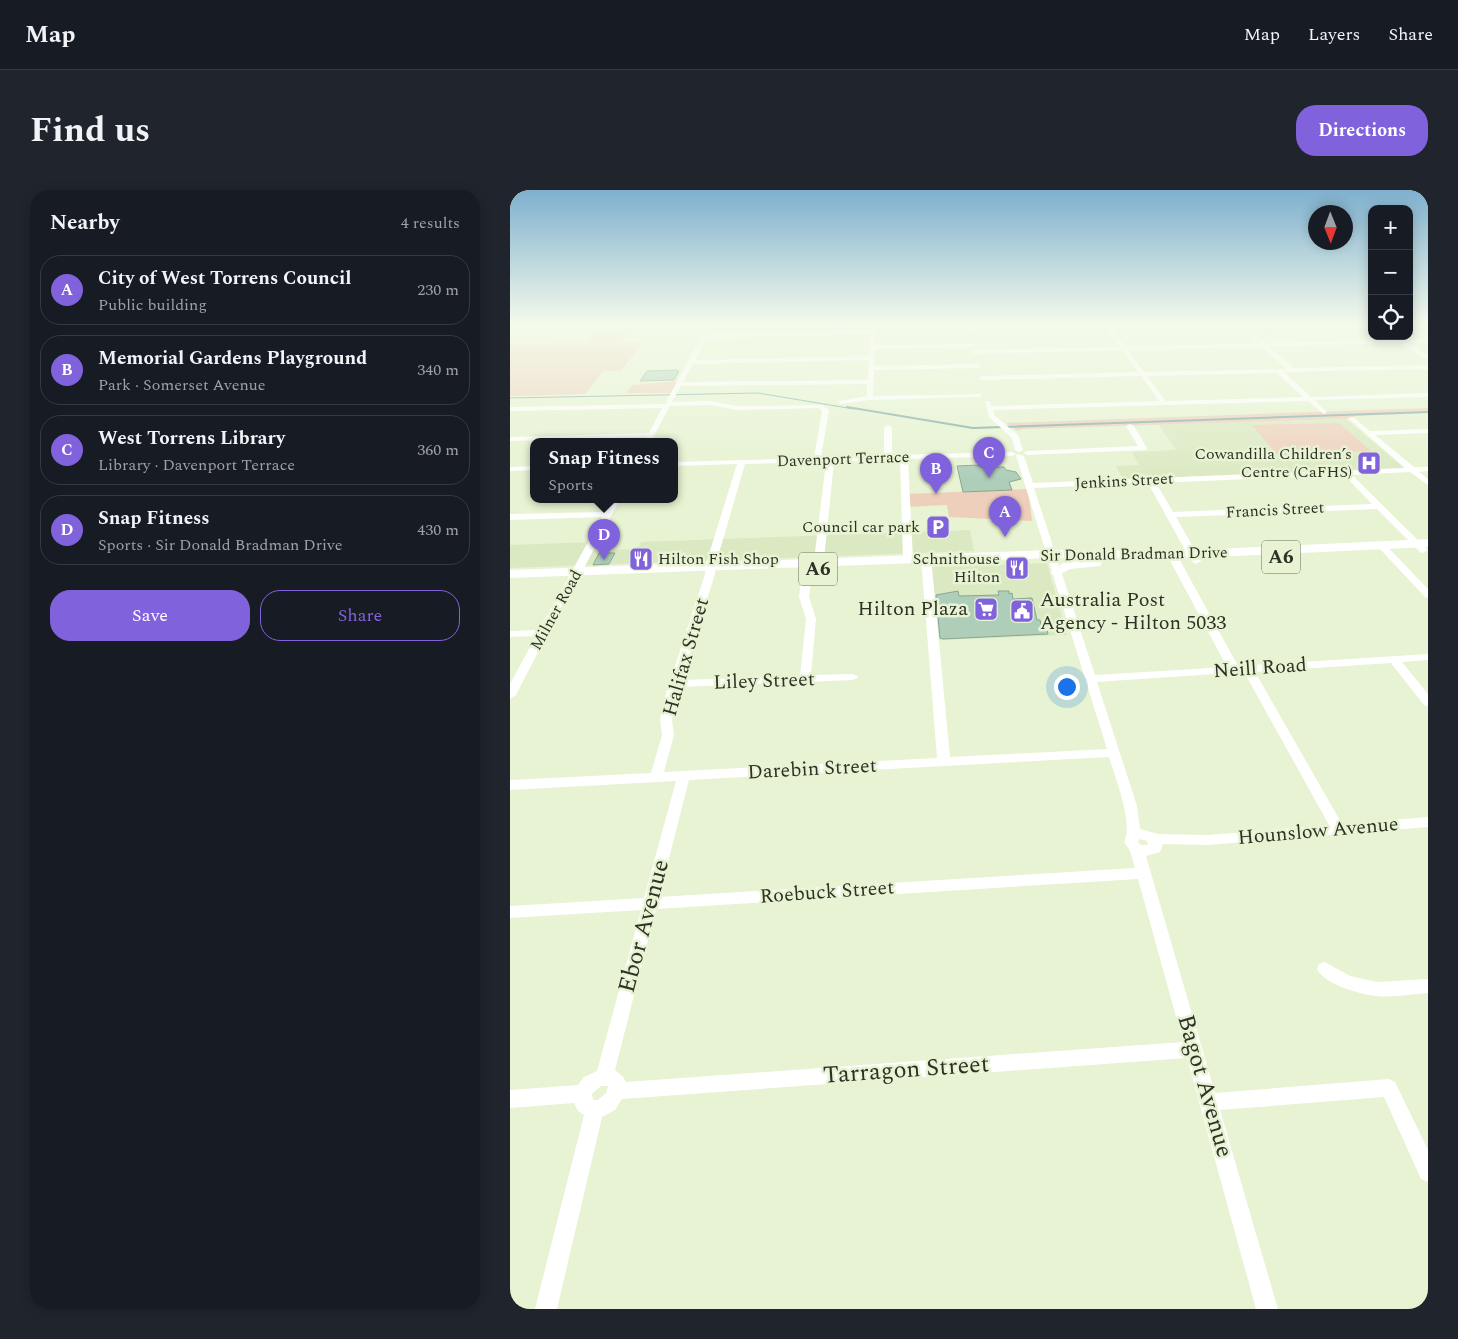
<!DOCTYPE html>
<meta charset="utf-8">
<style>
:root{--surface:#171b24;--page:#20242c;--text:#f1f3f6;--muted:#9ea1a6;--line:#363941;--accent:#8162dd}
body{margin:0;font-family:Spectral,serif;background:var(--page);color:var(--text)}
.controls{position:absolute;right:15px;top:15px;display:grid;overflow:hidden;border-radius:10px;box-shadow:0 2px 12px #0003}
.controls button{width:45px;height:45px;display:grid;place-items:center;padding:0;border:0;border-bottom:1px solid var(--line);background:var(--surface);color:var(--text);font:25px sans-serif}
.compass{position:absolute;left:798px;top:15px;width:45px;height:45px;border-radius:50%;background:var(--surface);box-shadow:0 2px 12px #0003;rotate:179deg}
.you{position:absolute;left:556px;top:496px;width:18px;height:18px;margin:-12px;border:4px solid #fff;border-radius:50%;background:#1a73e8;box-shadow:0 0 0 8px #1a73e833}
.badge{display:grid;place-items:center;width:32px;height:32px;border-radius:50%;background:var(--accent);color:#fff;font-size:16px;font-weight:700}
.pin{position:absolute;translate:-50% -41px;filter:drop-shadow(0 1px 2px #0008)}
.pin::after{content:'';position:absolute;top:26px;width:18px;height:15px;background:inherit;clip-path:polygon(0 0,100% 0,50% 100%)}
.popup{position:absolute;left:20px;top:248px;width:148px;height:65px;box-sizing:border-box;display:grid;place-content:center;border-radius:10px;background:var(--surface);filter:drop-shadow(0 1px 4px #0005);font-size:16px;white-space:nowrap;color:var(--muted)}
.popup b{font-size:19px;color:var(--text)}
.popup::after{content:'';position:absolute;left:50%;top:100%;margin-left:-10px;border:10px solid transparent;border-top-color:var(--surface)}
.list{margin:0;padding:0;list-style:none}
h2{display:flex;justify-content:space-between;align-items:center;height:65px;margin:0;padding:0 20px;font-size:21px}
h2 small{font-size:16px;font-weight:400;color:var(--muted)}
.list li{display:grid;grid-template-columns:32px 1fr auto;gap:15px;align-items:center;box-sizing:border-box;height:70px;margin:0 10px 10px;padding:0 10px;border:1px solid var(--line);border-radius:20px}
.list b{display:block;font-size:19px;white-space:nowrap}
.list p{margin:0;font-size:16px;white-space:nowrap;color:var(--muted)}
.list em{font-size:16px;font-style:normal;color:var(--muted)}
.actions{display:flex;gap:10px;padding:15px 20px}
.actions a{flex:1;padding:11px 0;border:1px solid var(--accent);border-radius:20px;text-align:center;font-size:18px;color:var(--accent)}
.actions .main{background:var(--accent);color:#fff}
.icon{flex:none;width:28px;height:28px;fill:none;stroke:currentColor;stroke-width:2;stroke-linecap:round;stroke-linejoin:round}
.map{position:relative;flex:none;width:918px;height:1119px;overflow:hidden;border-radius:20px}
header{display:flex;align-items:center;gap:30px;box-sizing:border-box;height:70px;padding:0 25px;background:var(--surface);border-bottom:1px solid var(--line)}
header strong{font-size:24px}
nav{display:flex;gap:28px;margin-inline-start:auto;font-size:18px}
.intro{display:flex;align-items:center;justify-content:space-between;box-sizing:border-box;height:120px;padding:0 30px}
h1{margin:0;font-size:35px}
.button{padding:12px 22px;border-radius:20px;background:var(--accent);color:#fff;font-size:18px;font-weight:700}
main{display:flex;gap:30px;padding:0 30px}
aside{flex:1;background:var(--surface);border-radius:20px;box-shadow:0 2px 12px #0003}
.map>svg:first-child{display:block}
.built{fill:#dbe9c2}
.green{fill:#eecfbb}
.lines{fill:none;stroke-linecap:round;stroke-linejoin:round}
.stream-far1{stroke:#80aaa7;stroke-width:1}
.stream{stroke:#80aaa7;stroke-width:2}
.building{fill:#aeceb9;stroke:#88a793}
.minor{fill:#fff;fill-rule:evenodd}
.major{fill:#fff;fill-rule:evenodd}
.labels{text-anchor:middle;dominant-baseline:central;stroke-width:5;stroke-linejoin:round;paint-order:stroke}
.far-poi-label{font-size:16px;fill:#2e3226;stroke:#e7f3d2;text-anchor:end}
.far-street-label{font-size:16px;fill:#2e3226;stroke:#e7f3d2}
.shield{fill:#e7f3d2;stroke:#666c5a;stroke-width:1}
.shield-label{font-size:19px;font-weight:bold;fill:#2e3226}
.poi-label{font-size:20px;fill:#2e3226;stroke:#e7f3d2;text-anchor:start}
.street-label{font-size:20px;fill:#2e3226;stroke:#e7f3d2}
.near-street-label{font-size:24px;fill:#2e3226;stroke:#e7f3d2}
</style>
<header>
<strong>Map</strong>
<nav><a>Map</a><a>Layers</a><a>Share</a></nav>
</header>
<div class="intro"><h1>Find us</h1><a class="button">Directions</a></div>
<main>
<aside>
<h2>Nearby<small>4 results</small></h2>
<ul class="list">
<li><span class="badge">A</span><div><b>City of West Torrens Council</b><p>Public building</p></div><em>230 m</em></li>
<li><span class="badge">B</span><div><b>Memorial Gardens Playground</b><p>Park · Somerset Avenue</p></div><em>340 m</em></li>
<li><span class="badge">C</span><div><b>West Torrens Library</b><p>Library · Davenport Terrace</p></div><em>360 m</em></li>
<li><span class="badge">D</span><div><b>Snap Fitness</b><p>Sports · Sir Donald Bradman Drive</p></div><em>430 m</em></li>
</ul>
<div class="actions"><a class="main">Save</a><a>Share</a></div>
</aside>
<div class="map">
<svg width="918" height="1119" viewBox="0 0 918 1119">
<rect width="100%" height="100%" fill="#e7f3d2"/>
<g class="built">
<polygon points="836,229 894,278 613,289 606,276 629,275 622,262 666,260 649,235"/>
<polygon points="460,340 464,361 0,378 0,355 83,352 78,361 127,359 131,352"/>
<polygon points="537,373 557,445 428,450 422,377"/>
</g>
<g class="green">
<polygon points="88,142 118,142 111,152 133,152 111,181 93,181 75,204 0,206 0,154 78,153"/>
<polygon points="171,191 164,203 116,203 122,195"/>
<polygon points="918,218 918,223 846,226 836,229 513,239 508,241 496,233"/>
<polygon points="829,233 861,261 822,262 809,266 777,268 767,264 742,235"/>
<polygon points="518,299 522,331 439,327 437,315 396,317 396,304"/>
</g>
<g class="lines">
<polyline class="stream-far1" points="0,208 248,203 344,219"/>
<polyline class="stream" points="337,217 463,238 918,222"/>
</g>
<g class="building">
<polygon points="166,180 169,181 164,190 130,191 137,181"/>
<polygon points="469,275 470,277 494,277 496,280 506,282 511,289 499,292 502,300 453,302 447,276"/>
<polygon points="140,362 136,373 123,374 127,363"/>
<polygon points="89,363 105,363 99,374 83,375"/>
<polygon points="448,401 449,406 489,405 488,401 499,401 499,404 502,403 503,409 522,408 527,430 530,430 531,435 536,435 538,444 433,449 430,448 426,405"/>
</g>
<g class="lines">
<g class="minor">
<polygon points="7,134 15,134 0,140 0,136"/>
<path d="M198,134H204L198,144L360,140V134H366L365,155L465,154L463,157L365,159L364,176L468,174L471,176L468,178L364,180L363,206L471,204V206L469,207L360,210L331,214L328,212L329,211L357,206V194L171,196L162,212L201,211L227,216L312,215L319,220L311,267L374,266V237L378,235L382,237V265L502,262L506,264L502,266L398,269L403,369L398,372L393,369L390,270L324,272L313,379L308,382L303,379L316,272L235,274L205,377V384L172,490L290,486L296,429L289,407L293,373L298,370L303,373L299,407L306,429L301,485L343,484L349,487L343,490L170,497L162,530L164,545L154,582L427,568L411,368L416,365L421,368L440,567L597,559L506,266L507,264L514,266L523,293L895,278L838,228L843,227L860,241L918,239V243L865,245L904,277H918V281L909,282L918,289V295L900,282L842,285L916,358L918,360L913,363L910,362L867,319L666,327L691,371L686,374L681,371L638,293L524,298L585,485L717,477L657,365L662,362L667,365L728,476L918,464V470L892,472L918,504V516L914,515L881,473L745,482L832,634L918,627V637L698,655L653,654L650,662L636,666L705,903L879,889L885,892L918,960V992L911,989L874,907L710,920L768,1119H746L677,868L112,909L105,920L92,927L47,1119H25L74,925L68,921L64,913L0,918V900L68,895L74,887L87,881L131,720L0,728V716L134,708L166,591L0,600V590L141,583L152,545L150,530L153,513L195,384V377L227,274L164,276V272L304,268L312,221L309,218L227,220L201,215L160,216L141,251H135L136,247L0,251V247L139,243L152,218L0,221V217L155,214ZM360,144L359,166L185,170L196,148ZM359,170L358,190L173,192L183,174ZM834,285L862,314L663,322L646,293ZM734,482L819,635L698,645L648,644L630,639L627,616L587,492ZM599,567C605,587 624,635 614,652L620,661L625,678L149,707L179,590ZM630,649L637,651L638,655H631L628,652ZM628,689L673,852L116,892L113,887L105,880L146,719ZM91,896H98L96,903L88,910H83L82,904Z"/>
<path d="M458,134H607L600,136L616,157L749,153L728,134H733L755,153L918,149V153H899L918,165V170L891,153L759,157L784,178L918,175V179L774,182L801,207L918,203V207L805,210L817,222L814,224L798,211L483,220L485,226L508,245L513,260L509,262L505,260L502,248L479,227L475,211H479L482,216L649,211L631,186L472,190L469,188L472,186L628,182L612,160L465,164L462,162L465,160L610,157L595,136L465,139L459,141L451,137ZM752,157L777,179L634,182L618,160ZM767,183L793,207L656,211L637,186Z"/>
<polygon points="620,234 624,236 637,258 636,260 517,265 513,263 517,261 628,256 616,236"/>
<polygon points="24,276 24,280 0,281 0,277"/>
<polygon points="102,309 110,309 72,382 65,390 6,505 0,509 0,494 26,446 0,447 0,441 29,440 92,327 0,330 0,324 95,322"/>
<polygon points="871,352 874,353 918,399 918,408 915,407 868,357 868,353"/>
<path d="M815,772L840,786L867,792L918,789V803C901,804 883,808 866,806C850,804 815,795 807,779L809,774Z"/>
</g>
<g class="major">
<polygon points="918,349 918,357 662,369 541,368 0,388 0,380 541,360 662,361"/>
<polygon points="586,369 590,370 592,373 590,376 560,379 546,387 540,383 553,373"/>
</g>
</g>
<linearGradient id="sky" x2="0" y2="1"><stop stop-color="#7eb0ce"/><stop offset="0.46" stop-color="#f4faeb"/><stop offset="1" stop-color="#f4faeb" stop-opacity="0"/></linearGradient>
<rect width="918" height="291" fill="url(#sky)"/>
<defs>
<g id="hospital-square" transform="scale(1.25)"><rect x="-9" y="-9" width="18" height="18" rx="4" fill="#8162dd" stroke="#e7f3d2"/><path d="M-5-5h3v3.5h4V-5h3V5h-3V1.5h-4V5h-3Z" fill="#fff"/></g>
<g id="parking-square" transform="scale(1.25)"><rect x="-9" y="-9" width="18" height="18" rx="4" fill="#8162dd" stroke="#e7f3d2"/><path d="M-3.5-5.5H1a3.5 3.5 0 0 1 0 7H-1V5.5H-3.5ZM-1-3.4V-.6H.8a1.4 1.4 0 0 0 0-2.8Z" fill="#fff"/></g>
<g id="restaurant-square" transform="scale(1.25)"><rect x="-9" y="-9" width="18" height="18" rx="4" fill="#8162dd" stroke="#e7f3d2"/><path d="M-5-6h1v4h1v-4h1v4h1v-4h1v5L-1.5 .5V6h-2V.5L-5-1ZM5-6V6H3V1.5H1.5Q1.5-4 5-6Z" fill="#fff"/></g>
<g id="supermarket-square" transform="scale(1.25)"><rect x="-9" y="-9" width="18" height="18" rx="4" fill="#8162dd" stroke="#e7f3d2"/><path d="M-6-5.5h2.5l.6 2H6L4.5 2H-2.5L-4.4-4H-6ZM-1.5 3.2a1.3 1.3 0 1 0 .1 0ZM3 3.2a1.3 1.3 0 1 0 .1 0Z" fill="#fff"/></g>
<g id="civic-square" transform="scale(1.25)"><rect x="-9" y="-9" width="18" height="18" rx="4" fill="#8162dd" stroke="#e7f3d2"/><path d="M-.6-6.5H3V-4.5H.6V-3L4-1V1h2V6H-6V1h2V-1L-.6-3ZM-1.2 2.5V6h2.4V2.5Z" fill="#fff"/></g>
</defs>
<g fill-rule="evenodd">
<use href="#hospital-square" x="859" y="273"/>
<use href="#parking-square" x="428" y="337"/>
<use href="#restaurant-square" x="131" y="369"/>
<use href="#restaurant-square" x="507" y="378"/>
<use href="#supermarket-square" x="476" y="419"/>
<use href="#civic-square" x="512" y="421"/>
</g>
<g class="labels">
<g class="far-poi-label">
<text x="842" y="264">Cowandilla Children’s<tspan x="842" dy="18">Centre (CaFHS)</tspan></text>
<text x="410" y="337">Council car park</text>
<text x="148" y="369" text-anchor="start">Hilton Fish Shop</text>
<text x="490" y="369">Schnithouse<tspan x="490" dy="18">Hilton</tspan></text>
</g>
<g class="far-street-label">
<text transform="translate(333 269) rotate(-2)">Davenport Terrace</text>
<text transform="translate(614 291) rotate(-3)">Jenkins Street</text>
<text transform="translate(765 320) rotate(-3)">Francis Street</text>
<text transform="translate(624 364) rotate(-1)">Sir Donald Bradman Drive</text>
<text transform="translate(46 420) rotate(-61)">Milner Road</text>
</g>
<g class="shield">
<rect x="752" y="350.5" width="38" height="33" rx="4"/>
<rect x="289" y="362.5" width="38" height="33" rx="4"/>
</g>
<g class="shield-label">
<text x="771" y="367">A6</text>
<text x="308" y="379">A6</text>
</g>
<g class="poi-label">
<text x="530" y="410">Australia Post<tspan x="530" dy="23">Agency - Hilton 5033</tspan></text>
<text x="458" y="419" text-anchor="end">Hilton Plaza</text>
</g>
<g class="street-label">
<text transform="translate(176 467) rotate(-74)">Halifax Street</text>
<text transform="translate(750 478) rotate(-4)">Neill Road</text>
<text transform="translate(254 491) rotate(-2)">Liley Street</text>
<text transform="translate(302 579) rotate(-3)">Darebin Street</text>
<text transform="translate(808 641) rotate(-5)">Hounslow Avenue</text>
<text transform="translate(317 702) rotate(-4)">Roebuck Street</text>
</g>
<g class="near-street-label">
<text transform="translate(134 736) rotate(-75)">Ebor Avenue</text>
<text transform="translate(396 880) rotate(-4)">Tarragon Street</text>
<text transform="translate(695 896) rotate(74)">Bagot Avenue</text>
</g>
</g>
</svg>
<div class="controls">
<button>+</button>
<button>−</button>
<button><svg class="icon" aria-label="locate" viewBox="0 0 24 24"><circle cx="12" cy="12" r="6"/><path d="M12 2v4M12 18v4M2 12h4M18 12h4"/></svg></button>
</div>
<svg class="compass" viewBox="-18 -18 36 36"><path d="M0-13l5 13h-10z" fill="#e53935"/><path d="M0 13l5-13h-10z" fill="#9ea1a6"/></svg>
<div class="you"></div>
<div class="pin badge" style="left:495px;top:347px">A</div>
<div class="pin badge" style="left:426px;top:304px">B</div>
<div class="pin badge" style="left:479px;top:288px">C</div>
<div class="pin badge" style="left:94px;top:370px">D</div>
<div class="popup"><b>Snap Fitness</b>Sports</div>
</div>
</main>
